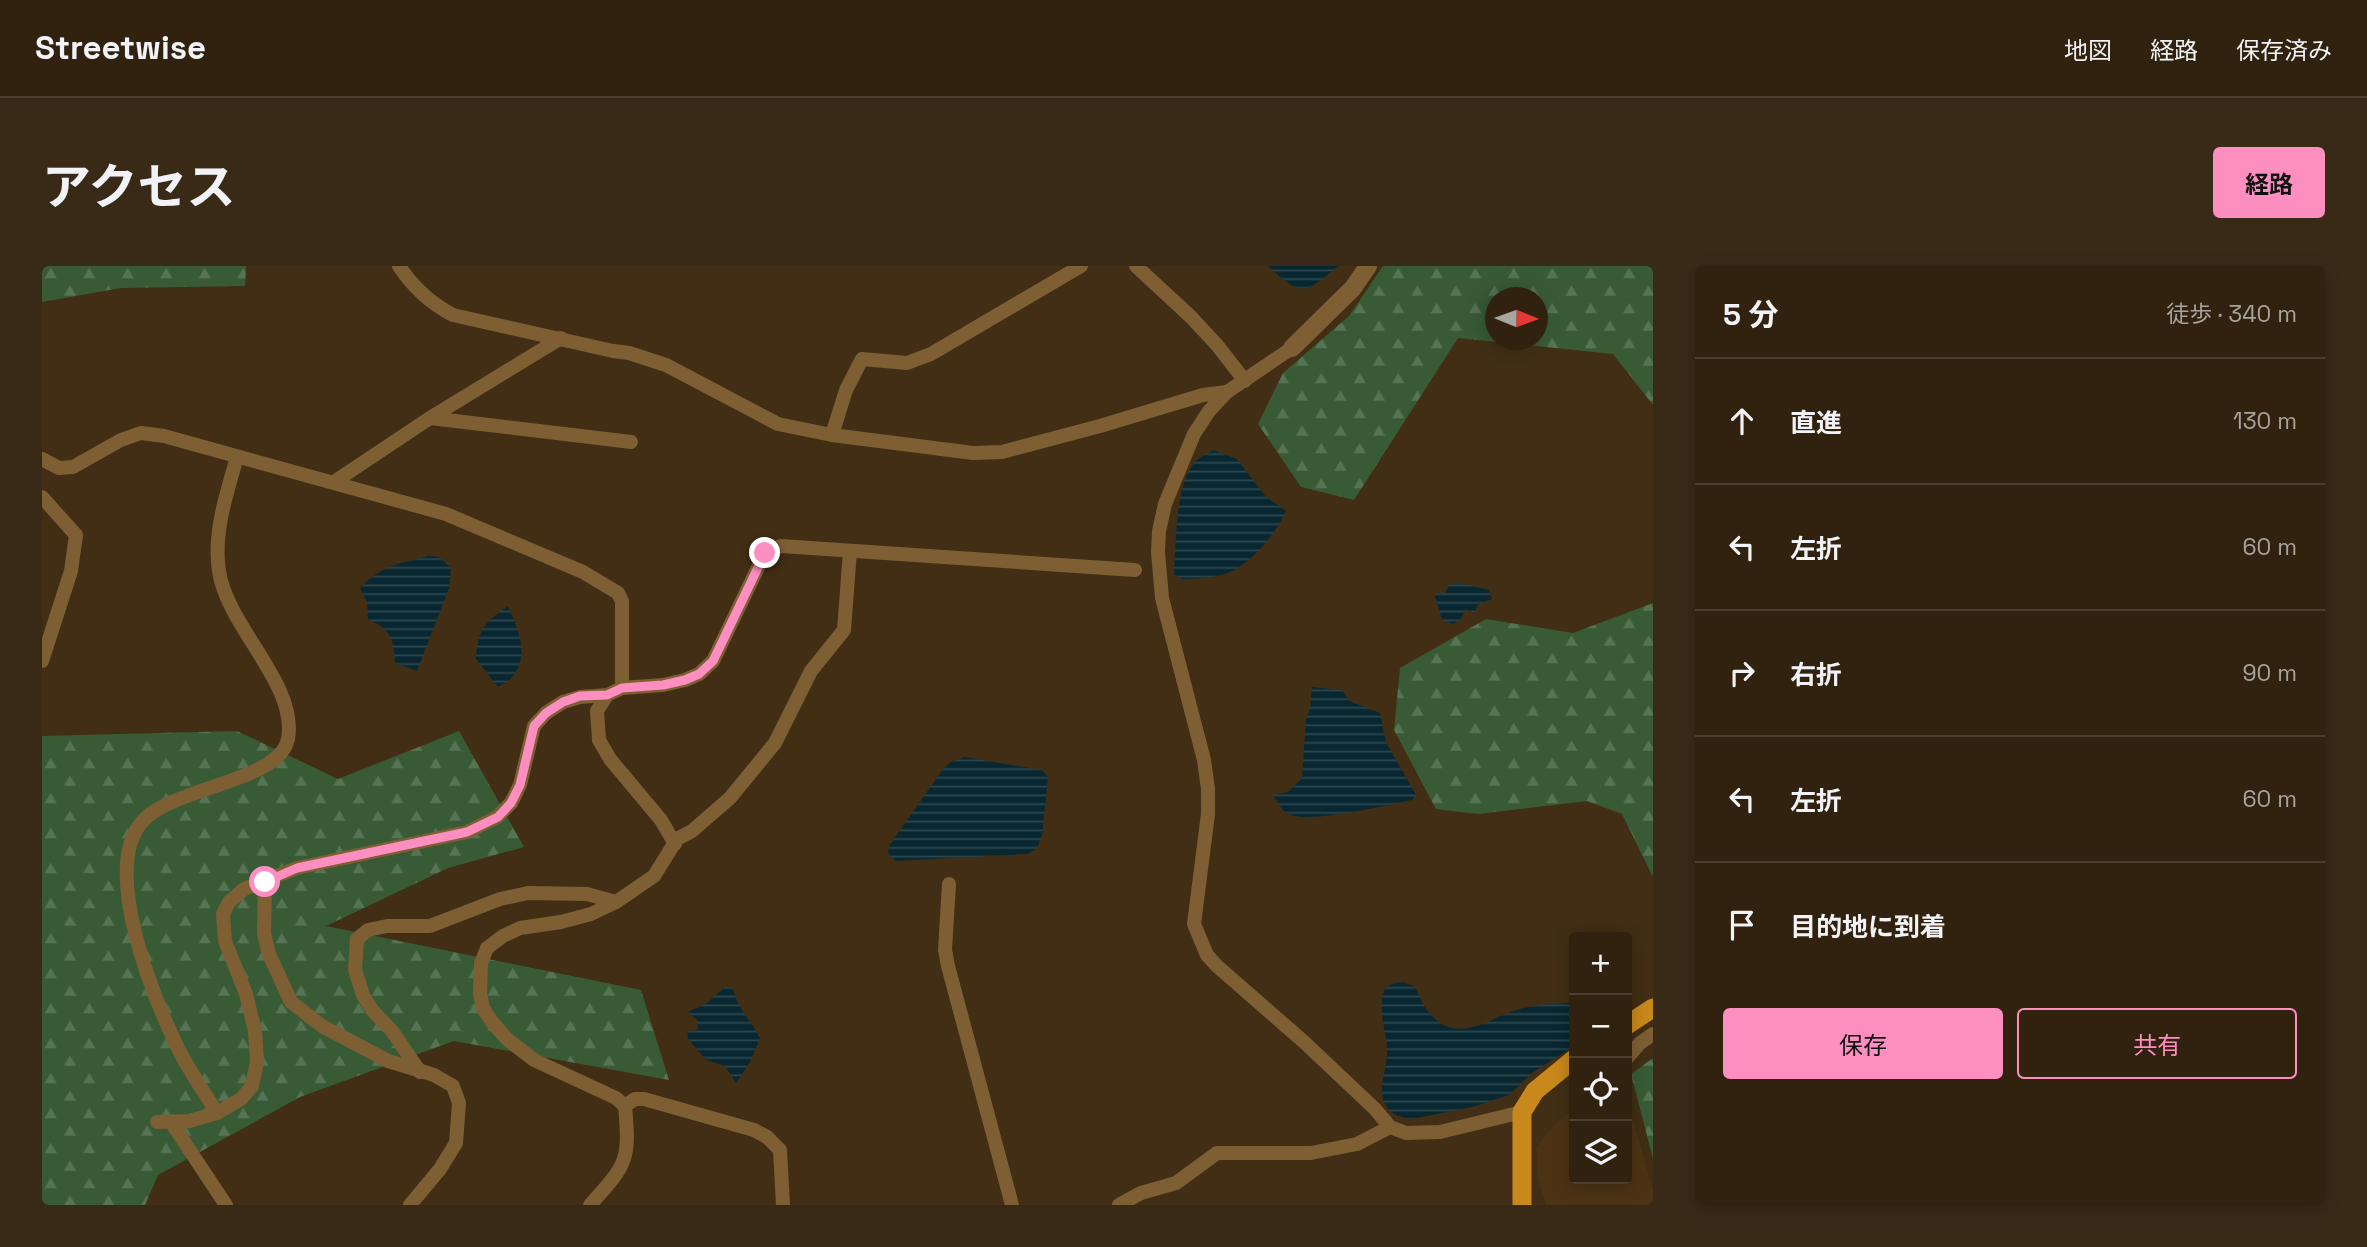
<!DOCTYPE html>
<html lang="ja">
<meta charset="utf-8">
<style>
:root{--surface:#31220f;--page:#392a18;--text:#f1f3f6;--muted:#a8a49e;--line:#4c3f2f;--accent:#fd8ec0}
body{margin:0;font-family:"Space Grotesk","Noto Sans JP",sans-serif;background:var(--page);color:var(--text)}
.controls{position:absolute;right:21px;bottom:21px;display:grid;overflow:hidden;border-radius:7px;box-shadow:0 4px 18px #0003}
.controls button{width:63px;height:63px;display:grid;place-items:center;padding:0;border:0;border-bottom:2px solid var(--line);background:var(--surface);color:var(--text);font:35px sans-serif}
.compass{position:absolute;left:1443px;top:21px;width:63px;height:63px;border-radius:50%;background:var(--surface);box-shadow:0 4px 18px #0003;rotate:91deg}
.stop{position:absolute;width:21px;height:21px;margin:-16px;border:5px solid #fd8ec0;border-radius:50%;background:#fff}
.stop.end{background:#fd8ec0;border-color:#fff;box-shadow:0 2px 7px #0008}
.list{margin:0;padding:0;list-style:none}
h2{display:flex;justify-content:space-between;align-items:center;height:91px;margin:0;padding:0 28px;font-size:30px}
h2 small{font-size:23px;font-weight:400;color:var(--muted)}
.list li{display:grid;grid-template-columns:46px 1fr auto;gap:21px;align-items:center;box-sizing:border-box;height:126px;padding:0 28px;border-top:2px solid var(--line)}
.list b{display:block;font-size:26px;white-space:nowrap}
.list em{font-size:23px;font-style:normal;color:var(--muted)}
.actions{display:flex;gap:14px;padding:21px 28px}
.actions a{flex:1;padding:16px 0;border:2px solid var(--accent);border-radius:7px;text-align:center;font-size:24px;color:var(--accent)}
.actions .main{background:var(--accent);color:#111}
.icon{flex:none;width:38px;height:38px;fill:none;stroke:currentColor;stroke-width:2;stroke-linecap:round;stroke-linejoin:round}
.map{position:relative;flex:none;width:1611px;height:939px;overflow:hidden;border-radius:7px}
header{display:flex;align-items:center;gap:42px;box-sizing:border-box;height:98px;padding:0 35px;background:var(--surface);border-bottom:2px solid var(--line)}
header strong{font-size:33px}
nav{display:flex;gap:38px;margin-inline-start:auto;font-size:24px}
.intro{display:flex;align-items:center;justify-content:space-between;box-sizing:border-box;height:168px;padding:0 42px}
h1{margin:0;font-size:49px}
.button{padding:18px 32px;border-radius:7px;background:var(--accent);color:#111;font-size:24px;font-weight:700}
main{display:flex;gap:42px;padding:0 42px}
aside{flex:1;background:var(--surface);border-radius:7px;box-shadow:0 4px 18px #0003}
.map>svg:first-child{display:block}
.built{fill:#4c3313}
.forest{fill:url(#forest-firs);fill-rule:evenodd}
.water{fill:url(#water-rules)}
.lines{fill:none;stroke-linecap:round;stroke-linejoin:round}
.minor{stroke:#7e5f34;stroke-width:14}
.tertiary{stroke:#7e5f34;stroke-width:18}
.primary{stroke:#c8881b;stroke-width:19}
.route{stroke:#fd8ec0;stroke-width:9}
</style>
<header>
<strong>Streetwise</strong>
<nav><a>地図</a><a>経路</a><a>保存済み</a></nav>
</header>
<div class="intro"><h1>アクセス</h1><a class="button">経路</a></div>
<main>
<div class="map">
<svg width="1611" height="939" viewBox="0 0 1611 939">
<defs>
<pattern id="forest-firs" width="22" height="20" patternUnits="userSpaceOnUse" patternTransform="scale(1.75)"><rect width="22" height="20" fill="#385b36"/><path d="M5 1l3.5 6h-7zM16 11l3.5 6h-7z" fill="#567353"/></pattern>
<pattern id="water-rules" width="6" height="5" patternUnits="userSpaceOnUse" patternTransform="scale(1.75)"><rect width="6" height="5" fill="#082731"/><path d="M0 2.5h6" fill="none" stroke="#2d474f"/></pattern>
</defs>
<rect width="100%" height="100%" fill="#412e14"/>
<polygon class="built" points="1585,833 1611,924 1611,939 1504,939 1496,912 1494,881 1515,856 1532,843 1532,913 1585,913"/>
<g class="forest">
<polygon points="0,0 204,0 203,20 79,22 0,36"/>
<path d="M1341,0H1611V139L1571,88L1416,72L1312,234L1259,221L1216,158L1241,107L1307,50ZM1454,32H1496V74H1454Z"/>
<polygon points="1611,337 1611,611 1580,548 1545,535 1436,548 1394,543 1352,464 1358,402 1444,353 1531,367"/>
<polygon points="195,465 296,513 417,465 482,581 406,602 284,660 599,724 627,814 412,775 258,831 116,909 103,939 0,939 0,470"/>
<polygon points="1611,792 1611,893 1589,808"/>
</g>
<g class="water">
<path d="M1226,0H1296C1262,29 1259,31 1226,0Z"/>
<path d="M1171,184L1195,193L1224,231L1244,245C1234,267 1211,296 1188,306C1174,312 1154,313 1139,313L1132,308C1134,279 1133,218 1153,196C1157,191 1166,188 1171,184Z"/>
<path d="M386,290L397,291L409,302L407,322L375,405L353,397C351,372 350,364 326,353L325,336L318,322C340,299 356,298 386,290Z"/>
<polygon points="1408,318 1424,318 1447,324 1450,333 1436,338 1432,347 1424,343 1418,354 1411,358 1400,354 1392,327 1403,327"/>
<path d="M466,340C475,361 489,390 470,411C467,415 460,418 456,421L434,393C436,363 442,357 466,340Z"/>
<path d="M1270,421L1300,424L1307,435L1338,447L1344,476L1374,529L1370,534C1345,539 1271,557 1249,549C1240,546 1236,537 1231,529L1246,526L1260,512L1264,453L1268,443Z"/>
<polygon points="922,491 1000,504 1006,511 1000,570 995,582 985,588 853,595 846,586 847,580 901,503 909,496"/>
<path d="M1360,716L1372,720C1378,728 1379,737 1385,744C1414,782 1445,752 1478,743C1494,738 1515,739 1532,736V780L1490,807L1467,829L1430,841L1370,853C1356,852 1345,846 1341,833C1337,818 1346,800 1345,785C1345,767 1335,742 1342,725C1346,718 1353,717 1360,716Z"/>
<path d="M683,721L691,722C694,740 709,755 718,772L708,796L694,817L683,800L664,794L646,773L645,765L656,764L655,754L646,746L665,737Z"/>
</g>
<g class="lines">
<g class="minor">
<path d="M357,0C371,21 388,37 411,49L571,85L587,87L624,99L736,158L790,169L931,187L960,186L1058,160L1161,129L1185,126"/>
<polyline points="1094,0 1149,51 1175,79 1203,115"/>
<polyline points="1250,82 1185,126 1167,145 1152,168 1137,204 1123,238 1117,265 1116,286 1120,332 1162,494 1166,523 1166,548 1152,658 1165,689 1175,700 1262,776 1333,843 1348,861 1364,867 1398,866 1480,846"/>
<polyline points="388,152 589,176"/>
<polyline points="790,169 804,124 820,93 865,97 889,88 1039,0"/>
<polyline points="0,193 17,202 31,201 79,174 99,167 122,170 404,248 541,306 576,327 580,335 580,422"/>
<polyline points="292,216 388,152 519,72"/>
<polyline points="0,231 34,269 29,305 0,395"/>
<polyline points="565,429 555,445 557,474 568,493 619,554 633,578"/>
<polyline points="223,616 222,668 227,688 249,736 280,760 346,795 392,809 411,820 417,837 414,877 398,903 368,939"/>
<polyline points="907,618 903,684 906,700 970,939"/>
<polyline points="1585,792 1598,777 1611,768"/>
<polyline points="378,806 350,765 330,744 321,729 313,704 315,673 326,664 345,660 388,660 458,633 486,627 545,628 574,636"/>
<polyline points="583,840 593,833 602,833 712,864 725,871 738,884 741,939"/>
<path d="M175,847C161,824 145,802 134,778C111,730 60,605 99,557C129,520 237,517 246,473C256,418 185,361 177,305C171,266 185,227 195,191"/>
<polyline points="115,856 147,855 175,847 199,833 210,820 215,796 213,765 204,728 183,675 181,648 187,636 202,623 255,602 425,566 455,551 469,537 478,519 492,460 504,447 521,436 538,431 565,429 580,422 621,419 643,414 657,408 671,395 723,287 739,280 1093,304"/>
<polyline points="129,856 184,939"/>
<path d="M548,939C585,898 588,895 583,840L574,832L492,794L465,773L450,756L441,742L438,727L439,697L445,682L461,670L478,662L519,656L549,648L574,636L612,610L635,573L650,565L688,532L733,477L769,405L802,364L808,285"/>
<polyline points="1077,939 1099,927 1134,917 1175,887 1269,887 1315,878 1348,861"/>
</g>
<polyline class="tertiary" points="1250,82 1311,22 1326,0"/>
<g class="primary">
<polyline points="1585,759 1611,742"/>
<polyline points="1480,939 1480,846 1493,825 1532,793"/>
</g>
</g>
<g class="lines">
<polyline class="route" points="223,616 255,602 425,566 456,551 469,537 478,519 492,460 504,447 521,436 538,430 565,429 580,422 621,419 643,414 657,408 671,395 723,287"/>
</g>
</svg>
<div class="controls">
<button>+</button>
<button>−</button>
<button><svg class="icon" aria-label="locate" viewBox="0 0 24 24"><circle cx="12" cy="12" r="6"/><path d="M12 2v4M12 18v4M2 12h4M18 12h4"/></svg></button>
<button><svg class="icon" aria-label="layers" viewBox="0 0 24 24"><path d="M12 4l9 5-9 5-9-5zM3 14l9 5 9-5"/></svg></button>
</div>
<svg class="compass" viewBox="-18 -18 36 36"><path d="M0-13l5 13h-10z" fill="#e53935"/><path d="M0 13l5-13h-10z" fill="#a8a49e"/></svg>
<div class="stop" style="left:223px;top:616px"></div>
<div class="stop end" style="left:723px;top:287px"></div>
</div>
<aside>
<h2>5 分<small>徒歩 · 340 m</small></h2>
<ul class="list">
<li><svg class="icon" aria-label="ahead" viewBox="0 0 24 24"><path d="M12 20V5M6 11l6-6 6 6"/></svg><div><b>直進</b></div><em>130 m</em></li>
<li><svg class="icon" aria-label="left" viewBox="0 0 24 24"><path d="M17 20v-9H6M10 6l-5 5 5 5"/></svg><div><b>左折</b></div><em>60 m</em></li>
<li><svg class="icon" aria-label="right" viewBox="0 0 24 24"><path d="M7 20v-9h11M14 6l5 5-5 5"/></svg><div><b>右折</b></div><em>90 m</em></li>
<li><svg class="icon" aria-label="left" viewBox="0 0 24 24"><path d="M17 20v-9H6M10 6l-5 5 5 5"/></svg><div><b>左折</b></div><em>60 m</em></li>
<li><svg class="icon" aria-label="arrive" viewBox="0 0 24 24"><path d="M6 21V4h12l-3 4 3 4H6"/></svg><div><b>目的地に到着</b></div></li>
</ul>
<div class="actions"><a class="main">保存</a><a>共有</a></div>
</aside>
</main>
